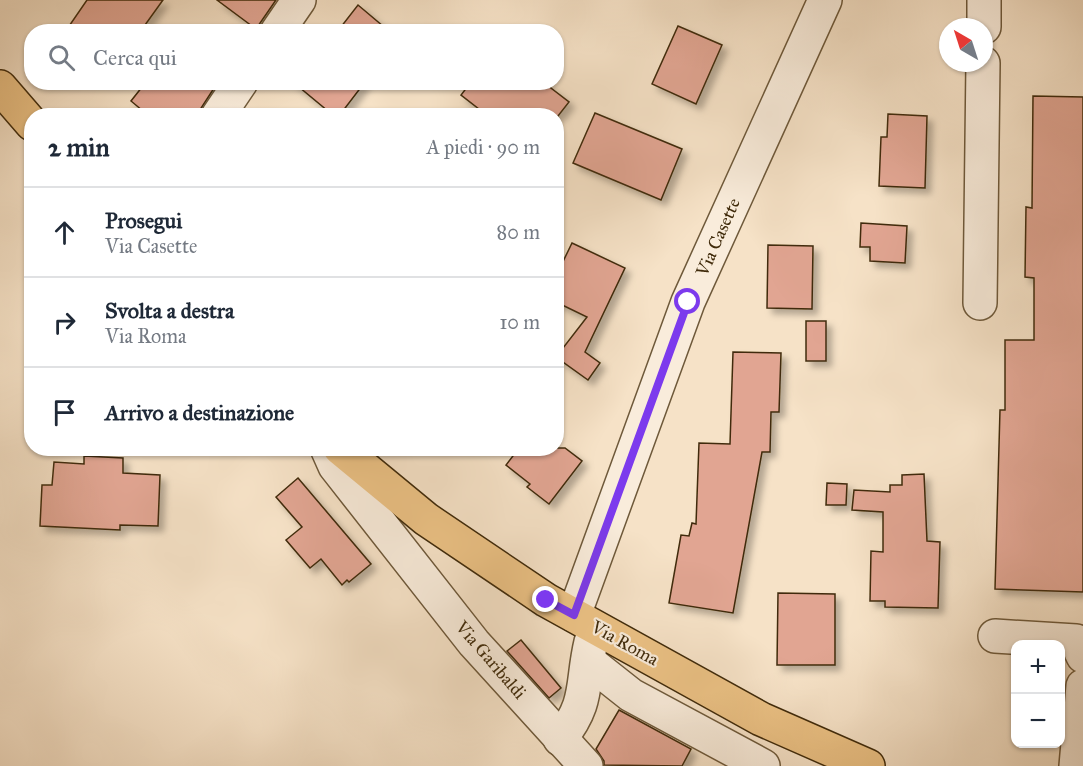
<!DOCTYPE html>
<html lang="it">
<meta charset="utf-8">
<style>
:root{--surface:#fff;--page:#f6f6f7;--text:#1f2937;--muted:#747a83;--line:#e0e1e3}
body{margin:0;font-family:"IM FELL Great Primer",serif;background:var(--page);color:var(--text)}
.controls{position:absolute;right:18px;bottom:18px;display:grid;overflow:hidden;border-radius:12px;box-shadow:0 2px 4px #0004}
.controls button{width:54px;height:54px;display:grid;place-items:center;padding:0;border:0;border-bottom:2px solid var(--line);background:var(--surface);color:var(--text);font:30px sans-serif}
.compass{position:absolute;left:939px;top:18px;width:54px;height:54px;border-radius:50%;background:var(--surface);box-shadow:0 2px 4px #0004;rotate:321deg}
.stop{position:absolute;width:18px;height:18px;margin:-14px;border:4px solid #7c3aed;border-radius:50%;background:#fff}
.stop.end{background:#7c3aed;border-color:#fff;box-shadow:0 2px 6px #0008}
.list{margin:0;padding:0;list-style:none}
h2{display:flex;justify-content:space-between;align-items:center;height:78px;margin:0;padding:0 24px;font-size:26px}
h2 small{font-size:20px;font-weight:400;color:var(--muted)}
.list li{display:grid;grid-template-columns:39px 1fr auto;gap:18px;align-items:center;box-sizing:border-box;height:90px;padding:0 24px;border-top:2px solid var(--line)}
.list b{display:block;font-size:22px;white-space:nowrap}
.list p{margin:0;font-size:20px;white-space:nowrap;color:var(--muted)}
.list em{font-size:20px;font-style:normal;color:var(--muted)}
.icon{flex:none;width:33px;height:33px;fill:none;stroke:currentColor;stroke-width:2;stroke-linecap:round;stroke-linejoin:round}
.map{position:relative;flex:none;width:1083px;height:766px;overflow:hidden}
.search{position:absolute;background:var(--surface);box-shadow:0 2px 4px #0004;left:24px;top:24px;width:540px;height:66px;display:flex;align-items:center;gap:15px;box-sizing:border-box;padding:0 21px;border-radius:24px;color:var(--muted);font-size:22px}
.panel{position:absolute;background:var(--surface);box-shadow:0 2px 4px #0004;left:24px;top:108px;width:540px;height:348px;border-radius:24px}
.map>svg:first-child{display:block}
.building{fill:#e1a592;stroke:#402b0b;stroke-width:1.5;filter:url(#shadow)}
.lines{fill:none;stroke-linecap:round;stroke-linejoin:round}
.minor-casing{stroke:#6e593a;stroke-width:36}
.major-casing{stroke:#402b0b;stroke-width:36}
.minor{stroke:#f9ecdb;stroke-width:33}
.major{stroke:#ebc184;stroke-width:33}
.route{stroke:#7c3aed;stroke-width:8}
.labels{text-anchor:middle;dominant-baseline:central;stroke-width:4.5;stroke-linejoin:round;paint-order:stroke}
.street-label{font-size:18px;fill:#402b0b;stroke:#f9ecdb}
</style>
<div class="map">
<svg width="1083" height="766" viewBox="0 0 1083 766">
<defs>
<filter id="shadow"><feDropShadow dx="5.5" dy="5.5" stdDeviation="3" flood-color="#0004"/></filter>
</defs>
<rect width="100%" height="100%" fill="#f6e2c7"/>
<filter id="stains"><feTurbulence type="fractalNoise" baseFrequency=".00333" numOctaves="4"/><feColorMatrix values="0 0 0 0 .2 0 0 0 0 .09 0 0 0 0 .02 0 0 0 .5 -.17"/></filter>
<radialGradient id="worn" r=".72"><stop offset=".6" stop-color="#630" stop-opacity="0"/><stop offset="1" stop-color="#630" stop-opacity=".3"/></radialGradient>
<g class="building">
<polygon points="87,0 163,0 140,32 65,32"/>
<polygon points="217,0 276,0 256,29"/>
<polygon points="358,5 390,32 337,32"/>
<polygon points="678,26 722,45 696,104 652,84"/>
<polygon points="146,82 218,82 196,116 149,116 131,101"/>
<polygon points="293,82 365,82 339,116 334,116"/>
<polygon points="471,82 543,82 569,102 558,116 488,116 461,95"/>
<polygon points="1033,96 1083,97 1083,592 995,589 1000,410 1005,410 1005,340 1034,340 1034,278 1025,277 1026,207 1032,208"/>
<polygon points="595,113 682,149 661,200 573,163"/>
<polygon points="888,114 927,116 925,188 879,186 881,137 887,137"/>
<polygon points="861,223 907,226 905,263 870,261 870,247 860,247"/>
<polygon points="572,243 625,268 585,352 600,363 588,380 556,357 587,317 556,302 556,276"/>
<polygon points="768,245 813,246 812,309 767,308"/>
<rect x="806" y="321" width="20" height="40"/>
<polygon points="733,352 781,353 779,412 771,412 770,452 762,452 733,613 669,603 681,535 689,536 692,523 696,524 699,443 730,444"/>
<polygon points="519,448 565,448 582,461 549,504 527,487 530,484 506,465"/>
<polygon points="84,456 123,458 123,473 160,475 158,526 120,525 120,530 40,526 42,485 52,485 54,462 84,464"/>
<polygon points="924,474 927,541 940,542 938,608 885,607 885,601 870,601 871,551 883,552 883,512 852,510 854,490 890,492 890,485 902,485 902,475"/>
<polygon points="298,478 371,564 349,582 347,580 342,585 321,559 310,568 286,540 302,527 276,497"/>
<polygon points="827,483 847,484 846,505 826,505"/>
<polygon points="778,593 835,594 835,665 777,665"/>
<polygon points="521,640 561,688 549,698 507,651"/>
<polygon points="619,710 691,749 682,766 604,765 604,761 596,749"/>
</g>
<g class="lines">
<g class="minor-casing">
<g id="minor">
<polyline points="984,27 984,0"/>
<polyline points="277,32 299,0"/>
<polyline points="218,116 241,82"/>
<polyline points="980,303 983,63"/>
<polyline points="327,448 335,466 474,643 586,766"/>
<polyline points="574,615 688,302 825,0"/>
<polyline points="995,636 1076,641 1083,656"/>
<polyline points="588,661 631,695 763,766"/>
<path d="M560,739C590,702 581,684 591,642"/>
<polyline points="1076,766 1083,686"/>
</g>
</g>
<g class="major-casing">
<g id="major">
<polyline points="0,87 32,124"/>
<polyline points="340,448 426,519 546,600 761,719 868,766"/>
</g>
</g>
<use href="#minor" class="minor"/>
<use href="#major" class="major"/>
</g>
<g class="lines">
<polyline class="route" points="546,600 574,615 688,302"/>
</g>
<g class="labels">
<g class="street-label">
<text transform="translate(718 237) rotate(-66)">Via Casette</text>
<text transform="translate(625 643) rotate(29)">Via Roma</text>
<text transform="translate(491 660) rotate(49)">Via Garibaldi</text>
</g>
</g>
<rect width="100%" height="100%" filter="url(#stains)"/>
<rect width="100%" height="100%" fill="url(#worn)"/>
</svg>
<div class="controls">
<button>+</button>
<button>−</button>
</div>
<svg class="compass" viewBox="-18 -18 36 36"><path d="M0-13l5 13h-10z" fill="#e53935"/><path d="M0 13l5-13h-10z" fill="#747a83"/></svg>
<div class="stop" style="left:688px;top:302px"></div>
<div class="stop end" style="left:546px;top:600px"></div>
<div class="search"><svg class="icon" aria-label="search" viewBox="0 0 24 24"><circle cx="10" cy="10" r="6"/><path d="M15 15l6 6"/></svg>Cerca qui</div>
<section class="panel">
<h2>2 min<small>A piedi · 90 m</small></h2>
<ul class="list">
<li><svg class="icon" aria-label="ahead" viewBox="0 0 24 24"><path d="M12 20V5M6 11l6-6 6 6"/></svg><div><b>Prosegui</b><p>Via Casette</p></div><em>80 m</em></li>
<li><svg class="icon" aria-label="right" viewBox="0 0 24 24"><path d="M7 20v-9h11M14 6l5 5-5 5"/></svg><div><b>Svolta a destra</b><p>Via Roma</p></div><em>10 m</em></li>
<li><svg class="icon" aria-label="arrive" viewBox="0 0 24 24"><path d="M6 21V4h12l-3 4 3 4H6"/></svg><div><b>Arrivo a destinazione</b></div></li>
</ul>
</section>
</div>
